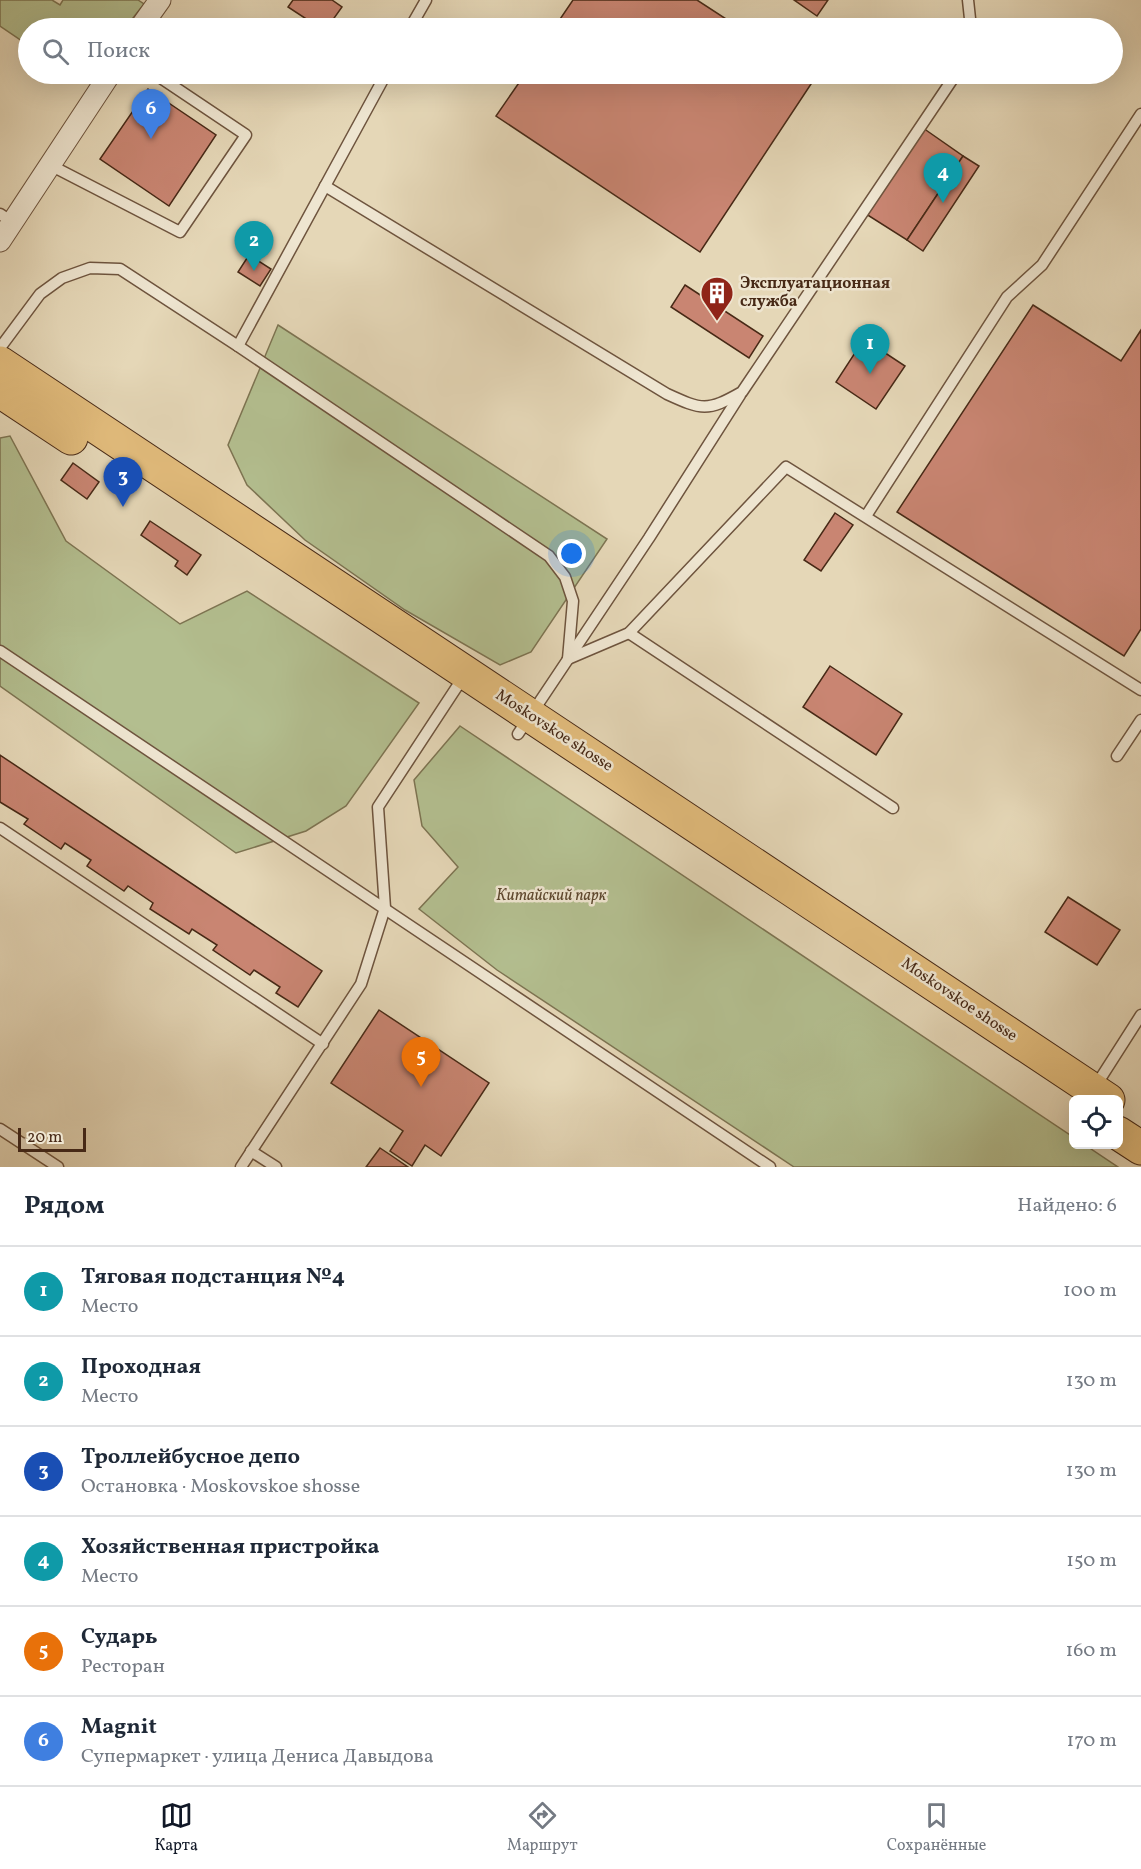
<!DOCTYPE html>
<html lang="ru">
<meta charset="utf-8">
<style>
:root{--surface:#fff;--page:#f6f6f7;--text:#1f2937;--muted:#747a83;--line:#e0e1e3;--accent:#111827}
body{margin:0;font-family:Vollkorn,serif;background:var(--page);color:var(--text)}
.controls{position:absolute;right:18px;bottom:18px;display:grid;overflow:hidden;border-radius:9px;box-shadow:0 6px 24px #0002}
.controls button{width:54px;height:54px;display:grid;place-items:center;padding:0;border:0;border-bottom:2px solid var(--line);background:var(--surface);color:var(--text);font:30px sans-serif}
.scale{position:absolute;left:18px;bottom:15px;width:68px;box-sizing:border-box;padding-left:6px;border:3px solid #472916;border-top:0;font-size:16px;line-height:21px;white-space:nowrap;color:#472916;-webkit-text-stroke:4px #eee5d0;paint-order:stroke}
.you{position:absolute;left:572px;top:554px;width:21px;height:21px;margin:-15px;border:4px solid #fff;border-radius:50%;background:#1a73e8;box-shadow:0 0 0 9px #1a73e833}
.badge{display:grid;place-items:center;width:39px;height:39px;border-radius:50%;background:var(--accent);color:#fff;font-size:20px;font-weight:700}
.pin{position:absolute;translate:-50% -50px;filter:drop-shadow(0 2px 3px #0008)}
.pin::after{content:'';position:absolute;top:32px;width:21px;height:18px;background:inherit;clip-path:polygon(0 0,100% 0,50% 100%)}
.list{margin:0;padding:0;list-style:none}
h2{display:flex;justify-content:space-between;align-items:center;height:78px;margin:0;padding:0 24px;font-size:26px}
h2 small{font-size:20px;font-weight:400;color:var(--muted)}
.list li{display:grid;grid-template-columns:39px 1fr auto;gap:18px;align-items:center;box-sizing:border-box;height:90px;padding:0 24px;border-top:2px solid var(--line)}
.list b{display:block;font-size:22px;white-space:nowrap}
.list p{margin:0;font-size:20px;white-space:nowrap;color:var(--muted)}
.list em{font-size:20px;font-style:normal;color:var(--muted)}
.icon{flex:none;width:33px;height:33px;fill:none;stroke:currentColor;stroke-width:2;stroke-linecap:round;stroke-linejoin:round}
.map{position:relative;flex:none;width:1141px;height:1167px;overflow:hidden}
.search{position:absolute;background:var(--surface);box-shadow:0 6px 24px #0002;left:18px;right:18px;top:18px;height:66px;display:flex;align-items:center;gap:15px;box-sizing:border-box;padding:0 21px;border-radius:33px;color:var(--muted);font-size:22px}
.sheet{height:618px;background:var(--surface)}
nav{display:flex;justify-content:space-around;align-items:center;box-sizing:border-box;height:84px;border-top:2px solid var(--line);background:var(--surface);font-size:16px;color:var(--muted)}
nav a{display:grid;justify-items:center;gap:3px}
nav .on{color:var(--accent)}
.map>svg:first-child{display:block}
.green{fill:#b3be8f;stroke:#7d7452;stroke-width:1.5}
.building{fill:#c98572;stroke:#472916;stroke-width:1.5}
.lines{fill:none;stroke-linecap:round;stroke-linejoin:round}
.service-casing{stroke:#6e543e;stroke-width:13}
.minor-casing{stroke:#6e543e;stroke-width:23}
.primary-casing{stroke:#472916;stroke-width:35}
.service{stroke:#eee5d0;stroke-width:10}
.minor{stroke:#eee5d0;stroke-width:21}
.primary{stroke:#e2bc7c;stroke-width:33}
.labels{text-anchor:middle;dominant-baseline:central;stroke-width:5;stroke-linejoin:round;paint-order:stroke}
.poi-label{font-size:16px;font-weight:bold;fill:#472916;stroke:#eee5d0;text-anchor:start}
.street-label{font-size:16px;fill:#472916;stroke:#eee5d0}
.park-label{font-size:16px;font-style:italic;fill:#5d472e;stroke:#eee5d0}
</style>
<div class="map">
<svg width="1141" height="1167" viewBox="0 0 1141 1167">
<rect width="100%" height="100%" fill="#e5d7b7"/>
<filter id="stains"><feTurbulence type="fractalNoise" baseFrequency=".00333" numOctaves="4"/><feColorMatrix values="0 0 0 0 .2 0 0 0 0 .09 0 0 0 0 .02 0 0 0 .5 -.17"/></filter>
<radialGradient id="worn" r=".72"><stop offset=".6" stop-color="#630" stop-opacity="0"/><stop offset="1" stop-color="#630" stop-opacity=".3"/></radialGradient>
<g class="green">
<polygon points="0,0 52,0 60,5 63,0 138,0 144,4 125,28 28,28 28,45 0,26"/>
<polygon points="278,325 607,539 531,652 500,665 405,610 305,540 247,485 228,445"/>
<polygon points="10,436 66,541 180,624 247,591 419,703 346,806 306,831 236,853 0,686 0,438"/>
<polygon points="460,726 1073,1137 1074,1144 1085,1145 1118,1167 794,1167 497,970 419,909 458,867 422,826 414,780"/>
</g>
<g class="building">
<polygon points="293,0 332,0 342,7 327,28 320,28 288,7"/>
<polygon points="573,0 697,0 740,28 554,28"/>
<polygon points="794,0 828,0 817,16"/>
<polygon points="525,74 807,74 815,78 700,252 496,116"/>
<polygon points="148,89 216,135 169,206 100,159"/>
<polygon points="923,128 963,156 907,240 866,214"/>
<polygon points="963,156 979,166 923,251 907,240"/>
<polygon points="249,255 271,269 260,286 238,272"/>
<polygon points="685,285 763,336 749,358 671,307"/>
<polygon points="1033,305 1121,361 1141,330 1141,629 1124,656 897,512"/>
<polygon points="864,339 905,366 876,409 836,382"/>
<polygon points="73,463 99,482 87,499 61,480"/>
<polygon points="835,513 853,525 821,571 804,560"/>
<polygon points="150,521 201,555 187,575 175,566 178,561 141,535"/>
<polygon points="830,666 902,714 876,755 803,707"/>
<polygon points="0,755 322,971 298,1007 276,993 280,987 254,970 250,975 213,950 217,945 192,929 189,934 150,909 153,903 128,886 124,891 87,866 91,860 65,843 61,849 24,824 28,819 0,802"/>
<polygon points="1068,897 1120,930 1097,965 1045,932"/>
<polygon points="379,1010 489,1083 441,1156 425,1145 412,1166 390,1151 403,1131 331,1083"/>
<polygon points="380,1148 392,1156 408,1167 366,1167"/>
</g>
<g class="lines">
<g class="service-casing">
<g id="service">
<polyline points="968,0 971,28"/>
<polyline points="410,28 426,0"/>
<polyline points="50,165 180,232 246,135 155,74"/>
<path d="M325,186L667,394C702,410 707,412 742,392L956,74"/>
<polyline points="0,214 12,222"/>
<polyline points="238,346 386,74"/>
<polyline points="0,348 40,294 62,278 90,268 120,269 238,346 549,556 565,577 573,601 568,659"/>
<polyline points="866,516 1007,297 1042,265 1141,114"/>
<polyline points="629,633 893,808"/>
<polyline points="0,651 770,1167"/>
<polyline points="568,659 629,633 786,467 1141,690"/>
<polyline points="518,734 649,538 740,395"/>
<polyline points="1117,756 1141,720"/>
<polyline points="0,828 323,1044"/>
<polyline points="1095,1087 1141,1015"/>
<polyline points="0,1129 58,1167"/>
<polyline points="251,1151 276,1167"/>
<polyline points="241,1167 361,984 385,908 378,807 464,676"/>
</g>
</g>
<g class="minor-casing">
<g id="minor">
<polyline points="140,28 160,0"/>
<polyline points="0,241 110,74"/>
</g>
</g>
<g class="primary-casing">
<g id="primary">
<polyline points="0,363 1108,1100"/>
<polyline points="0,391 71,438"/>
<polyline points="1118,1133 1141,1148"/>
</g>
</g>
<use href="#service" class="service"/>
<use href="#minor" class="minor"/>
<use href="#primary" class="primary"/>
</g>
<defs>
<g id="building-pin" transform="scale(1.725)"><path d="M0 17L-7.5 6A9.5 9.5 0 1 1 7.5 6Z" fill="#8f2418" stroke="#eee5d0"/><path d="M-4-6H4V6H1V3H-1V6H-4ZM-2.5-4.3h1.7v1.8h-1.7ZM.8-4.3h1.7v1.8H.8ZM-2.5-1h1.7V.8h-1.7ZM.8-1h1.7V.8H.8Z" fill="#fff"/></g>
</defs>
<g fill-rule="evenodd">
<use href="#building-pin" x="717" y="293"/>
</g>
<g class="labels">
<g class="poi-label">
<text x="740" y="284">Эксплуатационная<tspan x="740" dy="18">служба</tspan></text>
</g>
<g class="street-label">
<text transform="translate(554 731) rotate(33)">Moskovskoe shosse</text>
<text transform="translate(959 1000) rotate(34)">Moskovskoe shosse</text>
</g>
<g class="park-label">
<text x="551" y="896">Китайский парк</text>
</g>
</g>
<rect width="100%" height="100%" filter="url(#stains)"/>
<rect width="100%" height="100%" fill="url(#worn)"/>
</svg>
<div class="controls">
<button><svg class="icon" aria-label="locate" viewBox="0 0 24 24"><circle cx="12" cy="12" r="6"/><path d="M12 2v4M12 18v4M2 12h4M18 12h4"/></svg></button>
</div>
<div class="scale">20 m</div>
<div class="you"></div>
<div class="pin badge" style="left:870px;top:374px;background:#0f9aa8">1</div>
<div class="pin badge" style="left:254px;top:271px;background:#0f9aa8">2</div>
<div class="pin badge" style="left:123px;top:507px;background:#1a4fb4">3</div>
<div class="pin badge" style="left:943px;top:203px;background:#0f9aa8">4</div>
<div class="pin badge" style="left:421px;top:1087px;background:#e8710a">5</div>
<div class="pin badge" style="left:151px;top:139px;background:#3f7fe0">6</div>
<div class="search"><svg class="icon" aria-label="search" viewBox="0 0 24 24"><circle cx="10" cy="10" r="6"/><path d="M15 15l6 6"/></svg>Поиск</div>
</div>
<section class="sheet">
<h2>Рядом<small>Найдено: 6</small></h2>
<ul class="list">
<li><span class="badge" style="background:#0f9aa8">1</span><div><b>Тяговая подстанция №4</b><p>Место</p></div><em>100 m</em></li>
<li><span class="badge" style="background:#0f9aa8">2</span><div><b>Проходная</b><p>Место</p></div><em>130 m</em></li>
<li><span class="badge" style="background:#1a4fb4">3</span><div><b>Троллейбусное депо</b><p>Остановка · Moskovskoe shosse</p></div><em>130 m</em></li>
<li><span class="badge" style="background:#0f9aa8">4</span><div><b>Хозяйственная пристройка</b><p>Место</p></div><em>150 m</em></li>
<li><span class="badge" style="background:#e8710a">5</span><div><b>Сударь</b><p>Ресторан</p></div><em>160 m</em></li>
<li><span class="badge" style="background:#3f7fe0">6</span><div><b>Magnit</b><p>Супермаркет · улица Дениса Давыдова</p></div><em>170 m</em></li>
</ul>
</section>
<nav>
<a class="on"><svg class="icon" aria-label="map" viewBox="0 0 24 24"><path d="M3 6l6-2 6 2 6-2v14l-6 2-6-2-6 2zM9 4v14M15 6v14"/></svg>Карта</a>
<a><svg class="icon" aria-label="directions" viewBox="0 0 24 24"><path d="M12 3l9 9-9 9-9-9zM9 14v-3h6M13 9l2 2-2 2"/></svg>Маршрут</a>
<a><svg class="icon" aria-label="saved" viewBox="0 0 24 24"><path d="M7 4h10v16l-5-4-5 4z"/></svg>Сохранённые</a>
</nav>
